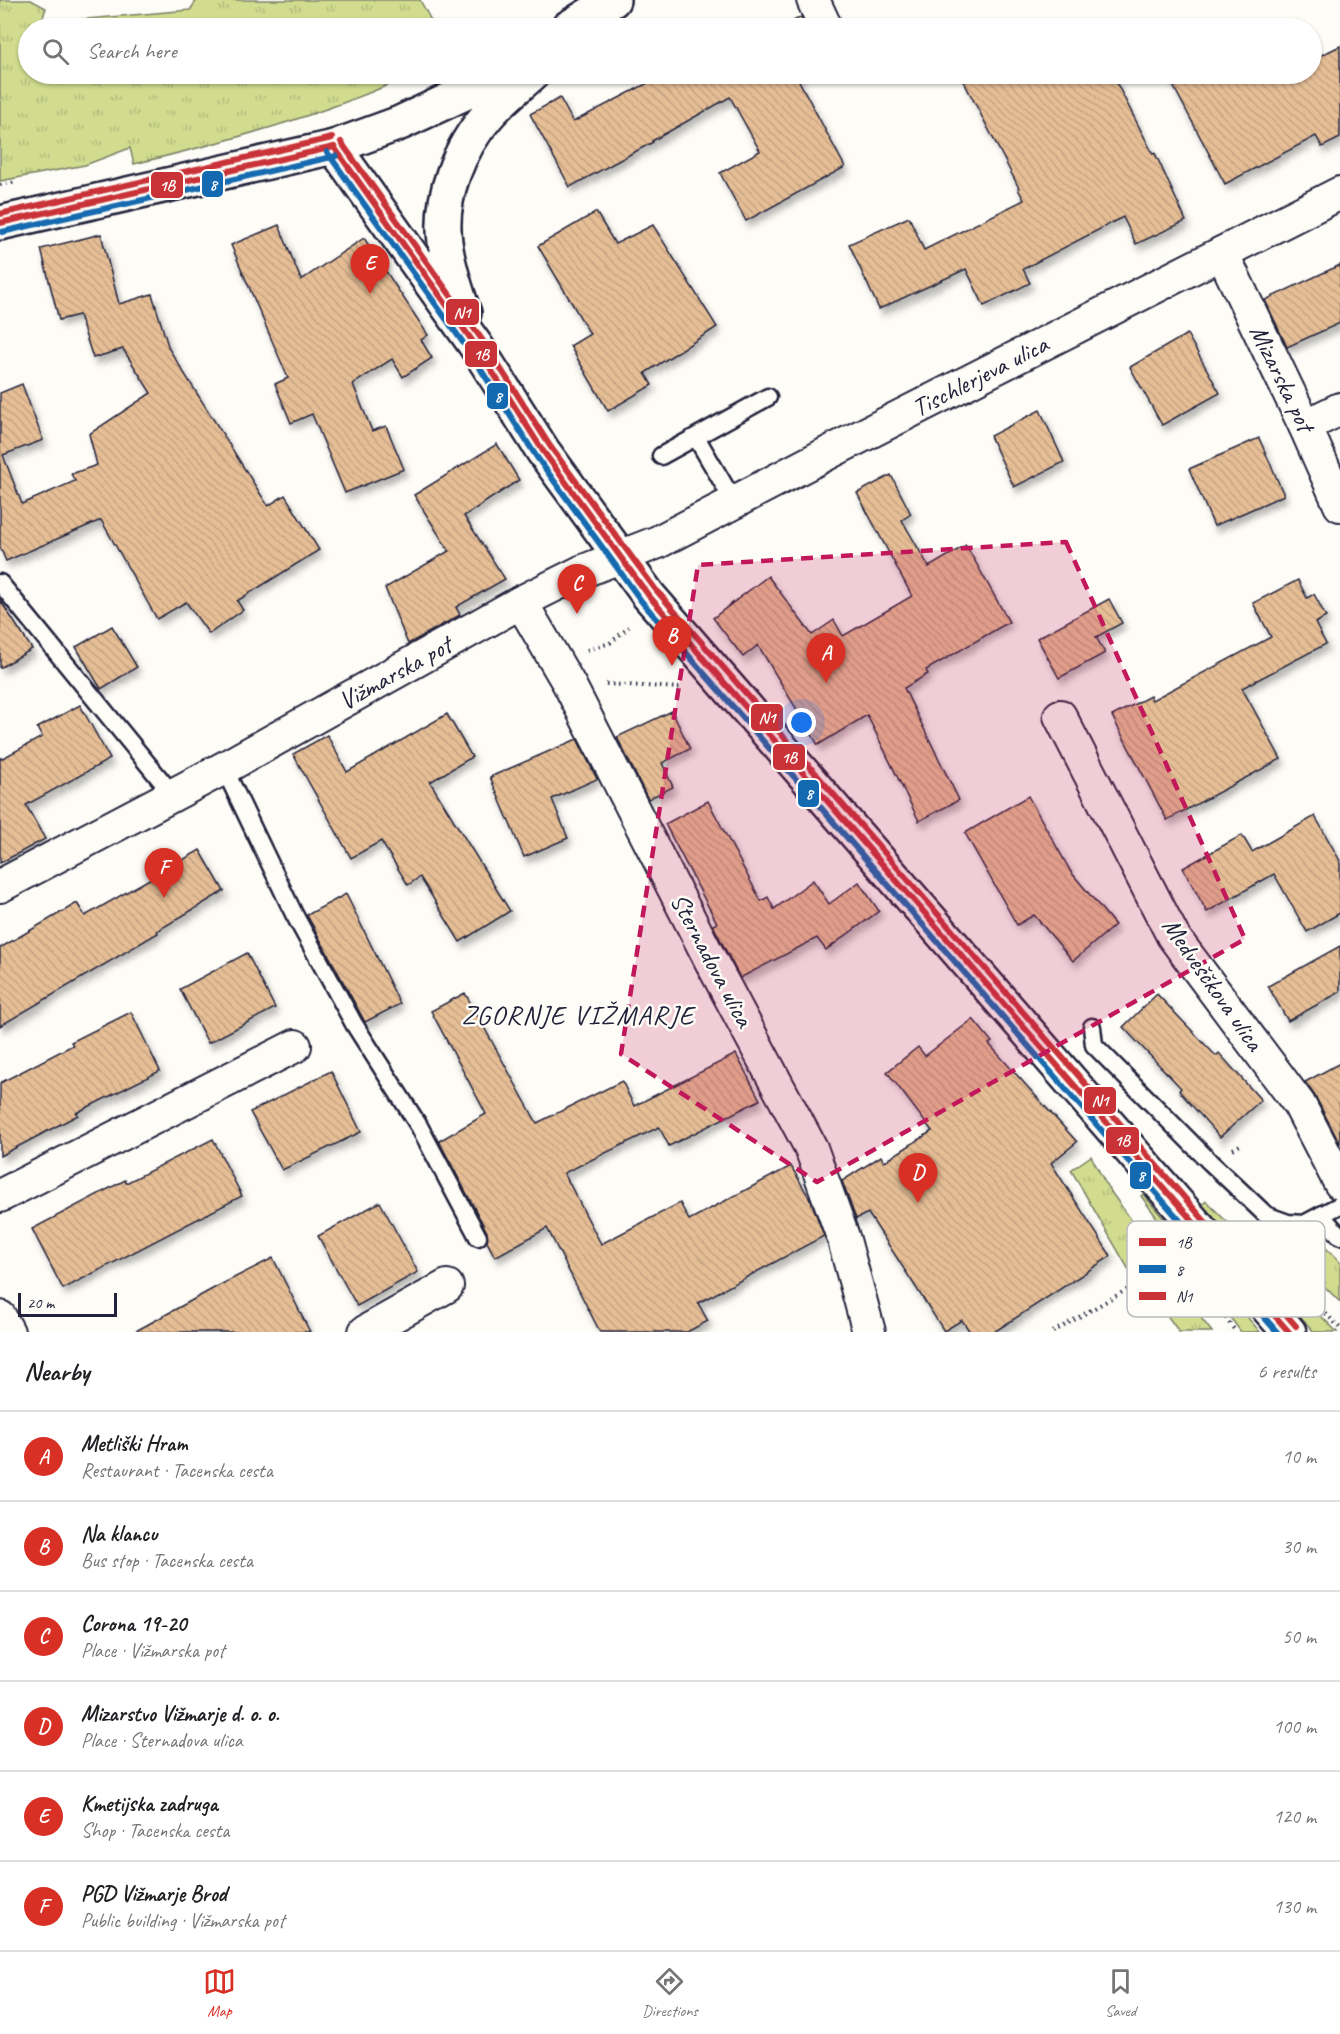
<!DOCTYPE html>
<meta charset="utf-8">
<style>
:root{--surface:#fff;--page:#f6f6f6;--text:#202124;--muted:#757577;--line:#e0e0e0;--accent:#d93025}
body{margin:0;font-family:Caveat,sans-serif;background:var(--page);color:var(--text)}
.scale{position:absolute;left:18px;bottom:15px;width:99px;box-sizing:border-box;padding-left:6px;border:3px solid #22223b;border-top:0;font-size:16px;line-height:21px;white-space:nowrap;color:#22223b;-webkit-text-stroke:4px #fdfcf7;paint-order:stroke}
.you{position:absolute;left:802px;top:723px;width:21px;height:21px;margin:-15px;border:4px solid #fff;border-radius:50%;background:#1a73e8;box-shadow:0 0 0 9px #1a73e833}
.badge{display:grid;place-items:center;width:39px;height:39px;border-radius:50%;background:var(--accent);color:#fff;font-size:20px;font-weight:700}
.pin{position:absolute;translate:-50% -50px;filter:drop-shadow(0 2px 3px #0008)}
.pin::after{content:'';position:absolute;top:32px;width:21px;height:18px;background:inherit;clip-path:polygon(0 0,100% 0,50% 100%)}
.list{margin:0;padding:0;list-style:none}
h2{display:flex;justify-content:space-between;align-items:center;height:78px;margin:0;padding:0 24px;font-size:26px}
h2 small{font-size:20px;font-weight:400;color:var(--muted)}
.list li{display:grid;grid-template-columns:39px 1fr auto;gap:18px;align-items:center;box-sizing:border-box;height:90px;padding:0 24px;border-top:2px solid var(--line)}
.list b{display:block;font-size:22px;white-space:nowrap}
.list p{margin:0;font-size:20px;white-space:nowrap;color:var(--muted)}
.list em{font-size:20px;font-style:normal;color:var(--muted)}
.icon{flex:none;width:33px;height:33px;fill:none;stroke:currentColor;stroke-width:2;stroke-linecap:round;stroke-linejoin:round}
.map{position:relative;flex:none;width:1340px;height:1332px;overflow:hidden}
.search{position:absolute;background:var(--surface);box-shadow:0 2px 4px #0004;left:18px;right:18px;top:18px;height:66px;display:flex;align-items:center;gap:15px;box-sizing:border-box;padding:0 21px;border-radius:33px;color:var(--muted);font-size:22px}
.sheet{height:618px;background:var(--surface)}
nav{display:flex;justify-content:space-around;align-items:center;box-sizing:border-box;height:84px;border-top:2px solid var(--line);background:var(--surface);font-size:16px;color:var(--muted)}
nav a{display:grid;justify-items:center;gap:3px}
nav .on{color:var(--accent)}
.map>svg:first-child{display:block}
.grass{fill:url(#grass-tufts);stroke:#7a7f65;stroke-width:1.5}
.building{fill:url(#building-back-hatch);stroke:#22223b;stroke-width:1.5;filter:url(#shadow)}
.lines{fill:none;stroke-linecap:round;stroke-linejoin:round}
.lane-casing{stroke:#22223b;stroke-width:21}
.street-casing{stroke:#22223b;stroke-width:36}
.secondary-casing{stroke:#22223b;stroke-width:38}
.path{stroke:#22223b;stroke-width:4;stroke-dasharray:1.5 4.5;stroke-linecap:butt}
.lane{stroke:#fdfcf7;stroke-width:16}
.street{stroke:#fdfcf7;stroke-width:32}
.secondary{stroke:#fdfcf7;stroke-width:33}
.bus-1-casing{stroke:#fdfcf7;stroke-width:10}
.bus-2-casing{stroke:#fdfcf7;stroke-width:10}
.bus-3-casing{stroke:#fdfcf7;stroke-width:10}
.bus-1{stroke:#c93337;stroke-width:6}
.bus-2{stroke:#136ab0;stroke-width:6}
.bus-3{stroke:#c93337;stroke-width:6}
.marked{fill:#c2185b;fill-opacity:0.2;stroke:#c2185b;stroke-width:4.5;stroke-dasharray:12 8;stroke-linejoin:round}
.labels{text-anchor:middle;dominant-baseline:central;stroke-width:5;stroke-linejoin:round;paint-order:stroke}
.street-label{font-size:26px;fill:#22223b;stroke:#fdfcf7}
.neighbourhood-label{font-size:27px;letter-spacing:1.5px;fill:#22223b;stroke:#fdfcf7}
.key{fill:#fdfcf7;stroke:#bbbbbf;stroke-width:1.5}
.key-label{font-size:16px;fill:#22223b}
.line-badge{stroke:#fdfcf7;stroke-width:2}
.badge-label{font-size:16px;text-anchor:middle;font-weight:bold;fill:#fff}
</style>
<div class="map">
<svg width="1340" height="1332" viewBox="0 0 1340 1332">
<defs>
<pattern id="grass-tufts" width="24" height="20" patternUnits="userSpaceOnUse" patternTransform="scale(1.5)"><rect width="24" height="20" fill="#d1dc8f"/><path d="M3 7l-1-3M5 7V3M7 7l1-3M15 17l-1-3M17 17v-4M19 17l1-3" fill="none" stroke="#b3bc7c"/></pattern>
<pattern id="building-back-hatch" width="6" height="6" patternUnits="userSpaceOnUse" patternTransform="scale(1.5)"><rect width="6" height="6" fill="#e6be96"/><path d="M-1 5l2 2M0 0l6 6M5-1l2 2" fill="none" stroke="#c5a382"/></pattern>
<filter id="shadow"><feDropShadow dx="3.5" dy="6" stdDeviation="3" flood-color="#0004"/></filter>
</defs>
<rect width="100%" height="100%" fill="#fdfcf7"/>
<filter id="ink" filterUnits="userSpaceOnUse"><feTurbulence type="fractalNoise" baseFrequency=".0167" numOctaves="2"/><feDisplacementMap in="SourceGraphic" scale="12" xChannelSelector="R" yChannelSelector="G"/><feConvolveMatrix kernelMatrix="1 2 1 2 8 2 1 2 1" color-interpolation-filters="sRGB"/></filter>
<g filter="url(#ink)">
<g class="grass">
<path d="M0,0H31L46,8L41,23L190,10L197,0H420L435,28H28V74H413C324,115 229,141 134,164L130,148L85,165L0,181Z"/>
<polygon points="1091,1156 1108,1188 1160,1259 1133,1277 1071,1170"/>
<polygon points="1143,1194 1260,1332 1241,1332 1141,1196"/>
<polygon points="1206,1201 1337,1332 1314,1332 1202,1205"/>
<polygon points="1321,1243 1340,1262 1340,1302 1301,1263"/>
<polygon points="1165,1271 1212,1332 1179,1332 1146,1286"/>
</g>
<g class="building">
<polygon points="801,17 806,28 780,28"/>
<polygon points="1340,46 1340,138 1322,147 1316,136 1225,184 1167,74 1311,74 1311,60"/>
<polygon points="665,74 804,74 797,77 845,167 746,221 720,173 760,151 730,97 652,141 653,142 570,187 530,114 560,98 573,122"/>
<polygon points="980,74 1112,74 1153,154 1155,153 1186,221 1136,244 1123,217 1023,269 1030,283 984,306 966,269 879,309 849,244 909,217 924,250 1024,200 1018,189 1019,188 964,82"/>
<polygon points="596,212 615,244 653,225 717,327 645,373 652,385 608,411 570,346 590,334 538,246"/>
<polygon points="279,225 301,280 364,238 428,335 421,340 432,358 403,377 392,359 353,384 372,431 386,426 404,469 345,493 312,414 291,423 275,384 288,378 231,245"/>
<polygon points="101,234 119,304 152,294 169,349 268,506 285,495 319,550 237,601 243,610 209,634 186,602 157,619 101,520 6,561 0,547 0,393 22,384 43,440 3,455 22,504 75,481 71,474 97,465 89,434 151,393 123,349 93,358 79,315 59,320 41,249"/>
<polygon points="1340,265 1340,323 1287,347 1265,300"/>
<polygon points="1187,334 1220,393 1162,425 1130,367"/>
<polygon points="1040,410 1064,462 1014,487 990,436"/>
<polygon points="1259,438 1284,495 1214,526 1189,469"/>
<polygon points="497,444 519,480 464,516 505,579 456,607 460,615 408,644 385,588 449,551 414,495"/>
<polygon points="891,475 911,514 902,520 929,567 966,545 1009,622 926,670 928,674 904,688 959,800 919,821 867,715 818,745 758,645 743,657 713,618 768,576 812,635 834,620 843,636 912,596 857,493"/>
<polygon points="1298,580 1307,598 1314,594 1326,617 1315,623 1326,644 1242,688 1281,759 1167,820 1112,716 1150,696 1152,700 1271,637 1253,603"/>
<polygon points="1109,599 1122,623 1096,637 1105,653 1059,678 1037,638"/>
<polygon points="0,600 32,649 0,668"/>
<polygon points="112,626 137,667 101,689 76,647"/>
<polygon points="80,705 110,759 26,805 45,839 0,863 0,757 1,759 42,737 37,728"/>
<polygon points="672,711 690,749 662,763 673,787 648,799 617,737"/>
<polygon points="447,714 472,757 430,782 510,911 460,942 420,877 408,885 381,841 351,858 293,754 327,735 347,772"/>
<polygon points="577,739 597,779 552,799 568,838 524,857 490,777"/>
<polygon points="1028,796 1071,872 1115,925 1073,961 1034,915 1017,925 965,833"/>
<polygon points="708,801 761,901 768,897 774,909 813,880 829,904 859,882 879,911 826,950 817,938 740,978 713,925 717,923 665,824"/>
<polygon points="1315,816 1340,861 1340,913 1307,932 1274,874 1207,912 1183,868 1242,835 1252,852"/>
<polygon points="200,850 224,891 157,931 158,933 0,1026 0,948 77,903 85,916"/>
<polygon points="346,894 400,1004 365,1022 307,915"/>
<polygon points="1340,946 1340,992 1288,1021 1268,986"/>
<polygon points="247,953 275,1008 208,1043 180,989"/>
<polygon points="465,993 537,1123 622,1081 634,1106 736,1054 760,1100 669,1146 659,1127 564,1173 601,1244 680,1203 689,1220 791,1166 811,1201 824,1236 698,1303 708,1321 687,1332 600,1332 547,1228 495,1257 487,1242 487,1232 439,1141 486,1114 431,1011"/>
<polygon points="1157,994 1216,1056 1219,1053 1261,1100 1220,1137 1179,1091 1181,1088 1123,1027"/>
<polygon points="131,1012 160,1071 76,1113 78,1115 0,1156 0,1083 73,1045 71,1042"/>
<polygon points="973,1019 992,1042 989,1044 1077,1142 1051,1163 1111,1256 994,1332 970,1332 962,1320 944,1331 868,1213 856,1219 842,1181 881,1156 884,1162 932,1131 887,1072 918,1047 925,1056"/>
<polygon points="1340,1063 1340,1144 1315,1096 1305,1082"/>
<polygon points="331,1071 361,1132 282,1170 250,1112"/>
<polygon points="213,1139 242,1196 63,1289 32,1229 125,1180 126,1183"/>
<polygon points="380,1202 418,1272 357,1306 318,1236"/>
<polygon points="273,1258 310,1332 134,1332 218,1286"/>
</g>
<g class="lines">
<g class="lane-casing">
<g id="lane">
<polyline points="696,437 734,502"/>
<polyline points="661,456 768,397"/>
<polyline points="0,583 173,795"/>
<polyline points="224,768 294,914 354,1024 419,1126 478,1237"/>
<polyline points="1092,1027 1094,1045 1210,1162 1266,1215 1288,1223 1304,1224 1340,1205"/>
<polyline points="1321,1215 1340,1236"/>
</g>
</g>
<g class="street-casing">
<g id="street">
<polyline points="813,0 826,28"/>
<polyline points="1222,253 1305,426 1340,505"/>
<polyline points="1305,426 1340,409"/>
<polyline points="521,602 569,684 712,963 811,1148 844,1240 869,1332"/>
<polyline points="1060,716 1173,936 1299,1104 1340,1183"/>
<polyline points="0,886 224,768 521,602 581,572 658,542 834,450 1340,193"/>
<polyline points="0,1196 295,1046"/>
<polyline points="0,1317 8,1332"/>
<polyline points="365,1332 447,1286"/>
</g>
</g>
<g class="secondary-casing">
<g id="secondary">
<polyline points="568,28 613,0"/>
<polyline points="334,147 476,346 543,451 649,596 1289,1332"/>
<polyline points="0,223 334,147 400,123 471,90 497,74"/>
<path d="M464,313C456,290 448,266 445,242C439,197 459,148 488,115C501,100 517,87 532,74"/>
</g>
</g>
<g class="path">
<polyline points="0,185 17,182"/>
<polyline points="587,650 610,643 629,627"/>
<polyline points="606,684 682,688"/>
<polyline points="1233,1149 1242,1144"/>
<polyline points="1287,1264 1302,1250"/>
<polyline points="1288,1275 1340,1328"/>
<polyline points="1204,1289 1236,1332"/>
<polyline points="1053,1332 1133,1286 1173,1257"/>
</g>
<use href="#lane" class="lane"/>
<use href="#street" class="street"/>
<use href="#secondary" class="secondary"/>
<g class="bus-1-casing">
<g id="bus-1">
<polyline points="334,147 476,346 543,451 649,596 1289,1332"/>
<polyline points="0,223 334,147"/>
</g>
</g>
<g class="bus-2-casing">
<g id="bus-2">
<polyline points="327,152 469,351 536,456 642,602 1277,1332"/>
<polyline points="2,232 336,156"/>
</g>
</g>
<g class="bus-3-casing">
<g id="bus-3">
<polyline points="341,142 483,341 550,446 656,590 1296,1326"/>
<polyline points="0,214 332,138"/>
</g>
</g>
<use href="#bus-1" class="bus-1"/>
<use href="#bus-2" class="bus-2"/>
<use href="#bus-3" class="bus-3"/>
</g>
</g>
<path class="marked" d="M1066,542L1245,939L817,1182L621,1054L698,565Z"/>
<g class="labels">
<g class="street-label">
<text transform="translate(980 376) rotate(-27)">Tischlerjeva ulica</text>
<text transform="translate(1282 378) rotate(64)">Mizarska pot</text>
<text transform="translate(395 673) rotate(-29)">Vižmarska pot</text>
<text transform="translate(712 960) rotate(62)">Sternadova ulica</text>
<text transform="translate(1213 984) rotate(55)">Medveščkova ulica</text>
</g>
<g class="neighbourhood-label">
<text x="578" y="1015">ZGORNJE VIŽMARJE</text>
</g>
</g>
<rect x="1127" y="1221" width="198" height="96" rx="9" class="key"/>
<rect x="1139" y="1238" width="27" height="8" fill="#c93337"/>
<rect x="1139" y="1265" width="27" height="8" fill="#136ab0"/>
<rect x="1139" y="1292" width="27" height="8" fill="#c93337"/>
<g class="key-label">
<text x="1176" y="1248">1B</text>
<text x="1176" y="1275">8</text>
<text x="1176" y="1302">N1</text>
</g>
<g class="line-badge">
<rect x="201" y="170" width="23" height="28" rx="6" fill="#136ab0"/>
<rect x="150" y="171" width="34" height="28" rx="6" fill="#c93337"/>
<rect x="445" y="298" width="35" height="28" rx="6" fill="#c93337"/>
<rect x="464" y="340" width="34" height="28" rx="6" fill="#c93337"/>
<rect x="486" y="382" width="23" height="28" rx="6" fill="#136ab0"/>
<rect x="750" y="703" width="34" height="29" rx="6" fill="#c93337"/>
<rect x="772" y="743" width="34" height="28" rx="6" fill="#c93337"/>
<rect x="797" y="779" width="23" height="29" rx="6" fill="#136ab0"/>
<rect x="1083" y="1086" width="34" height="29" rx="6" fill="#c93337"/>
<rect x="1105" y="1126" width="35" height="29" rx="6" fill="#c93337"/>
<rect x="1129" y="1161" width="23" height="29" rx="6" fill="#136ab0"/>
</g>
<g class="badge-label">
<text x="213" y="190">8</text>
<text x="167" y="191">1B</text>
<text x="462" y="318">N1</text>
<text x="481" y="360">1B</text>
<text x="498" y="402">8</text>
<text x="767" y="723">N1</text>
<text x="789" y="763">1B</text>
<text x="809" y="799">8</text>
<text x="1100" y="1106">N1</text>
<text x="1122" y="1146">1B</text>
<text x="1141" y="1181">8</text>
</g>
</svg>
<div class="scale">20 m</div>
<div class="you"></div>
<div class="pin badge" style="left:826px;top:683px">A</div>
<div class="pin badge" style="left:672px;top:666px">B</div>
<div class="pin badge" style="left:577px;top:614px">C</div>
<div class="pin badge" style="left:918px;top:1203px">D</div>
<div class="pin badge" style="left:370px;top:294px">E</div>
<div class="pin badge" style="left:164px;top:898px">F</div>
<div class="search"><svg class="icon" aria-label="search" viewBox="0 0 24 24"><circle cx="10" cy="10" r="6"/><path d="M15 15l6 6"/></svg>Search here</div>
</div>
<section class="sheet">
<h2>Nearby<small>6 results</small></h2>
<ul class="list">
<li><span class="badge">A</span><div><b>Metliški Hram</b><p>Restaurant · Tacenska cesta</p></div><em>10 m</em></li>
<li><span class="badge">B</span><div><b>Na klancu</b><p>Bus stop · Tacenska cesta</p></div><em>30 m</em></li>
<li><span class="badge">C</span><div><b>Corona 19-20</b><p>Place · Vižmarska pot</p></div><em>50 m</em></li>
<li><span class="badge">D</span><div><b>Mizarstvo Vižmarje d. o. o.</b><p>Place · Sternadova ulica</p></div><em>100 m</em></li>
<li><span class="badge">E</span><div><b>Kmetijska zadruga</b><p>Shop · Tacenska cesta</p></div><em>120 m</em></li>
<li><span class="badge">F</span><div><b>PGD Vižmarje Brod</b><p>Public building · Vižmarska pot</p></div><em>130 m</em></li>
</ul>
</section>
<nav>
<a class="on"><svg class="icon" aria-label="map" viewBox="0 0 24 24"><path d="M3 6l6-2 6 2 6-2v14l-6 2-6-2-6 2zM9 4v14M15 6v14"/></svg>Map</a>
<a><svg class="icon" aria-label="directions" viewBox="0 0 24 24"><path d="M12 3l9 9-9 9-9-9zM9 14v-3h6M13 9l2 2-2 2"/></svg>Directions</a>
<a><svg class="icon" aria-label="saved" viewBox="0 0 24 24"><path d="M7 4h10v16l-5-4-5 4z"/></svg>Saved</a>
</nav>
